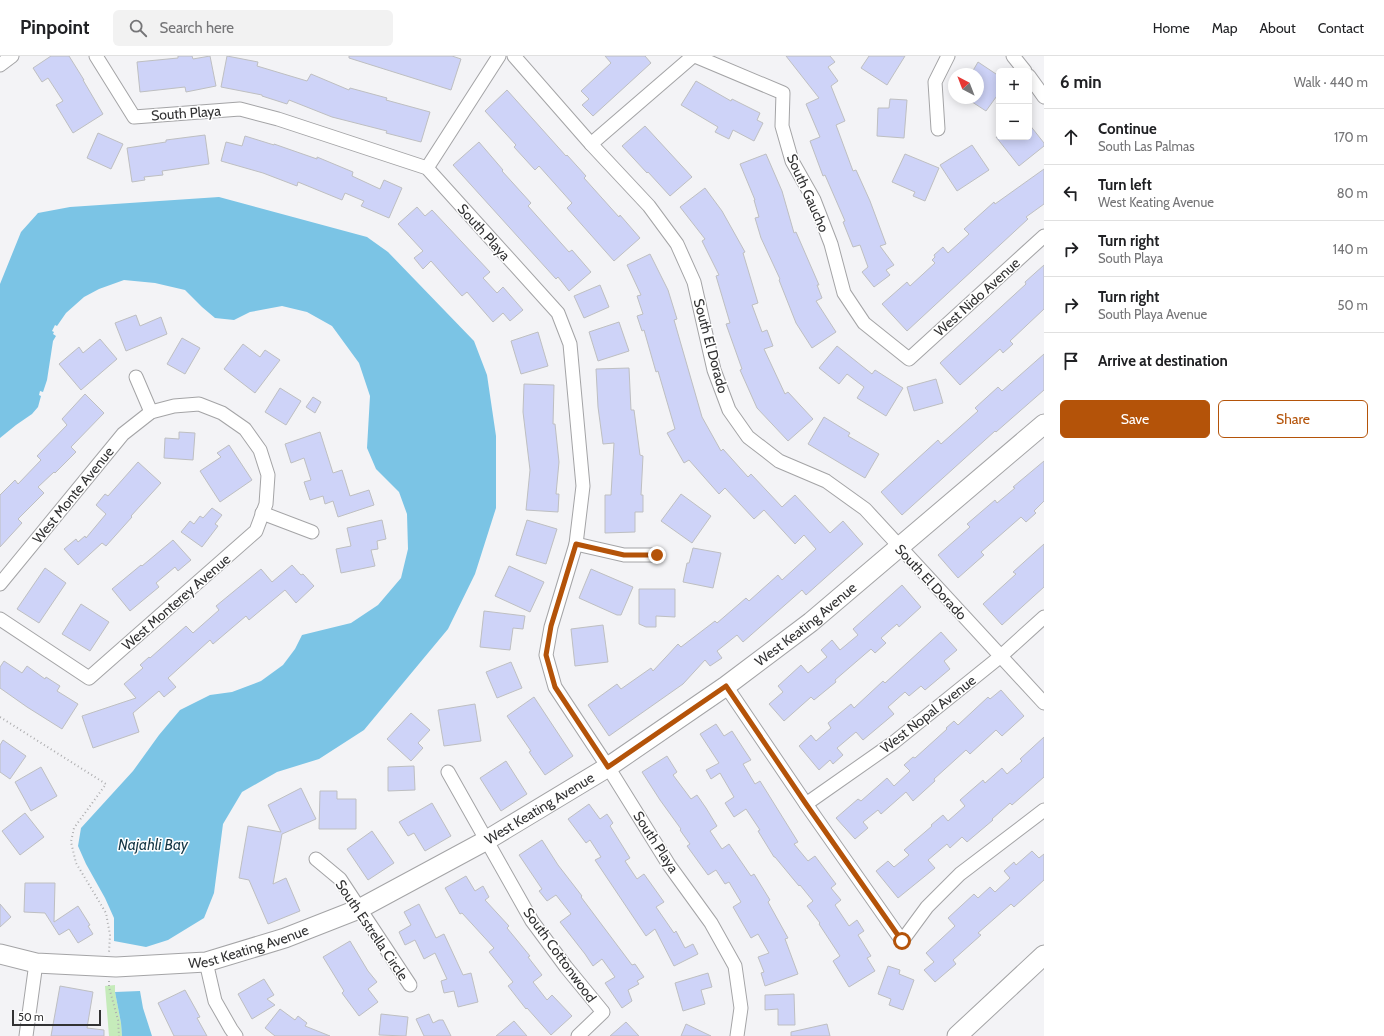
<!DOCTYPE html>
<meta charset="utf-8">
<style>
:root{--surface:#fff;--page:#f2f2f2;--text:#202124;--muted:#757577;--line:#e0e0e0;--accent:#b45309}
body{margin:0;font-family:Cabin,sans-serif;background:var(--page);color:var(--text)}
.controls{position:absolute;right:12px;top:12px;display:grid;overflow:hidden;border-radius:6px;box-shadow:0 2px 10px #0003}
.controls button{width:36px;height:36px;display:grid;place-items:center;padding:0;border:0;border-bottom:1px solid var(--line);background:var(--surface);color:var(--text);font:20px sans-serif}
.compass{position:absolute;left:948px;top:12px;width:36px;height:36px;border-radius:50%;background:var(--surface);box-shadow:0 2px 10px #0003;rotate:318deg}
.scale{position:absolute;left:12px;bottom:10px;width:89px;box-sizing:border-box;padding-left:4px;border:2px solid #323233;border-top:0;font-size:11px;line-height:14px;white-space:nowrap;color:#323233;-webkit-text-stroke:3px #fff;paint-order:stroke}
.stop{position:absolute;width:12px;height:12px;margin:-9px;border:3px solid #b45309;border-radius:50%;background:#fff}
.stop.end{background:#b45309;border-color:#fff;box-shadow:0 1px 4px #0008}
.list{margin:0;padding:0;list-style:none}
h2{display:flex;justify-content:space-between;align-items:center;height:52px;margin:0;padding:0 16px;font-size:17px}
h2 small{font-size:13px;font-weight:400;color:var(--muted)}
.list li{display:grid;grid-template-columns:26px 1fr auto;gap:12px;align-items:center;box-sizing:border-box;height:56px;padding:0 16px;border-top:1px solid var(--line)}
.list b{display:block;font-size:15px;white-space:nowrap}
.list p{margin:0;font-size:13px;white-space:nowrap;color:var(--muted)}
.list em{font-size:13px;font-style:normal;color:var(--muted)}
.actions{display:flex;gap:8px;padding:12px 16px}
.actions a{flex:1;padding:9px 0;border:1px solid var(--accent);border-radius:6px;text-align:center;font-size:14px;color:var(--accent)}
.actions .main{background:var(--accent);color:#fff}
.icon{flex:none;width:22px;height:22px;fill:none;stroke:currentColor;stroke-width:2;stroke-linecap:round;stroke-linejoin:round}
.map{position:relative;flex:none;width:1044px;height:980px;overflow:hidden}
header{display:flex;align-items:center;gap:24px;box-sizing:border-box;height:56px;padding:0 20px;background:var(--surface);border-bottom:1px solid var(--line)}
header strong{font-size:19px}
nav{display:flex;gap:22px;margin-inline-start:auto;font-size:14px}
.search{width:280px;height:36px;background:var(--page);display:flex;align-items:center;gap:10px;box-sizing:border-box;padding:0 14px;border-radius:6px;color:var(--muted);font-size:15px}
main{display:flex}
aside{flex:1;background:var(--surface)}
.map>svg:first-child{display:block}
.green{fill:#c5ebba}
.water{fill:#7bc4e5}
.building{fill:#ced3f8;stroke:#bebfc1}
.lines{fill:none;stroke-linecap:round;stroke-linejoin:round}
.street-casing{stroke:#a4a4a6;stroke-width:15}
.secondary-casing{stroke:#a4a4a6;stroke-width:21}
.path{stroke:#adadaf;stroke-width:2;stroke-dasharray:1 3;stroke-linecap:butt}
.street{stroke:#fff;stroke-width:13}
.secondary{stroke:#fff;stroke-width:19}
.route{stroke:#b45309;stroke-width:5}
.labels{text-anchor:middle;dominant-baseline:central;stroke-width:3;stroke-linejoin:round;paint-order:stroke}
.street-label{font-size:14px;fill:#323233;stroke:#fff}
.water-label{font-size:15px;font-style:italic;fill:#143645;stroke:#fff}
</style>
<header>
<strong>Pinpoint</strong>
<div class="search"><svg class="icon" aria-label="search" viewBox="0 0 24 24"><circle cx="10" cy="10" r="6"/><path d="M15 15l6 6"/></svg>Search here</div>
<nav><a>Home</a><a>Map</a><a>About</a><a>Contact</a></nav>
</header>
<main>
<div class="map">
<svg width="1044" height="980" viewBox="0 0 1044 980">
<rect width="100%" height="100%" fill="#f3f3f6"/>
<polygon class="green" points="115,929 115,936 121,967 122,980 109,980 105,930"/>
<g class="water">
<polygon points="219,141 367,181 388,196 474,285 487,319 496,380 496,452 475,518 448,573 364,674 319,703 277,716 242,736 223,768 214,837 204,862 168,884 146,891 114,885 114,862 105,842 86,808 78,790 81,772 133,715 159,679 180,654 210,639 232,636 261,625 283,609 295,593 302,579 351,567 378,549 401,522 408,493 407,458 399,436 376,413 367,392 370,340 359,307 332,270 307,256 282,250 250,256 234,264 215,262 202,251 185,234 155,227 124,224 99,233 84,241 66,257 57,270 55,269 52,275 54,276 53,278 56,280 53,285 47,324 43,336 40,335 39,339 41,340 38,351 32,358 16,369 0,382 0,228 21,176 38,157 70,151"/>
<polygon points="140,935 143,952 152,980 122,980 121,967 115,936"/>
</g>
<g class="building">
<polygon points="51,0 69,0 84,24 83,24 103,58 73,77 56,49 63,45 48,22 42,26 33,12"/>
<polygon points="178,0 192,0 193,3 210,0 216,30 186,36 185,31 140,36 137,6 178,2"/>
<polygon points="227,0 258,6 257,10 307,25 311,18 349,34 350,32 387,42 386,44 430,56 421,86 386,77 387,75 332,61 289,44 287,48 262,40 262,39 221,31"/>
<polygon points="349,0 452,0 461,3 451,34 349,2"/>
<polygon points="605,0 645,0 651,7 593,60 582,49 589,43 581,35 611,7"/>
<polygon points="786,0 830,0 835,6 828,11 838,25 831,30 845,65 836,69 853,115 856,114 870,145 886,188 880,190 894,209 886,214 890,219 874,231 862,216 868,211 860,189 853,191 843,166 845,165 825,119 823,120 810,85 820,81 806,48 819,42"/>
<polygon points="869,0 905,0 887,29 861,12"/>
<polygon points="978,6 999,20 999,37 986,55 966,42 978,42 978,18 971,18"/>
<polygon points="696,25 731,45 732,43 760,57 757,64 763,67 754,85 733,74 729,83 715,76 718,71 681,49"/>
<polygon points="507,34 566,100 567,99 586,120 584,122 619,161 620,159 640,182 614,205 567,152 572,147 539,110 535,114 514,91 516,89 485,55"/>
<polygon points="890,43 907,44 904,82 877,80 878,52 889,52"/>
<polygon points="1029,68 1044,87 1044,90 1019,110 996,81 1029,81"/>
<polygon points="645,70 692,121 670,140 648,116 647,117 622,90"/>
<polygon points="98,77 123,88 111,113 87,102"/>
<polygon points="205,79 209,108 162,115 163,119 144,121 145,124 132,126 127,92 166,86 166,84"/>
<polygon points="245,80 274,89 274,88 317,103 317,101 353,116 352,120 380,133 384,124 402,132 389,162 361,150 364,145 345,137 342,144 298,126 297,130 263,117 221,105 226,86 242,90"/>
<polygon points="479,86 503,114 502,115 531,147 528,150 569,196 572,194 591,216 569,235 558,221 556,223 453,109"/>
<polygon points="972,89 989,114 957,135 940,109"/>
<polygon points="766,98 782,135 794,177 796,176 819,229 817,229 822,242 816,245 836,276 812,292 796,267 779,224 780,223 761,182 755,162 759,161 754,144 755,144 740,108"/>
<polygon points="905,98 939,112 925,145 913,140 915,136 892,126"/>
<polygon points="1044,113 1044,148 1026,161 1028,163 907,275 882,248 907,226 910,230 935,207 932,204 935,201 934,199 943,191 948,197 969,178 964,173 994,146 995,148"/>
<polygon points="705,132 722,155 745,196 743,197 758,247 752,249 762,276 767,274 773,290 764,293 785,338 788,336 813,363 788,385 757,352 740,314 742,313 726,268 730,267 716,220 719,219 702,185 705,183 680,151"/>
<polygon points="417,151 425,160 432,154 490,216 483,222 497,237 503,231 523,254 510,265 503,257 493,266 467,236 462,240 431,205 423,213 414,202 423,195 398,168"/>
<polygon points="650,198 668,234 677,263 674,264 702,361 721,395 723,393 748,421 751,418 782,451 795,439 830,477 843,465 863,488 806,539 802,534 743,586 737,579 717,595 722,602 710,610 705,604 683,628 609,680 588,649 617,628 621,633 651,612 653,615 678,588 681,591 715,565 717,567 746,542 749,545 778,519 782,524 816,493 804,479 795,488 764,454 754,463 725,432 719,438 689,404 684,407 667,377 675,373 658,315 656,316 644,274 642,275 637,260 643,258 637,240 641,239 627,209"/>
<polygon points="1044,209 1044,253 1010,285 1013,288 1003,297 1000,293 960,329 940,307 1026,228 1025,226"/>
<polygon points="600,229 609,251 584,262 574,240"/>
<polygon points="136,259 140,270 161,261 167,278 126,295 115,267"/>
<polygon points="619,266 629,295 598,305 589,276"/>
<polygon points="538,276 548,310 521,318 511,285"/>
<polygon points="182,282 200,292 185,318 167,308"/>
<polygon points="100,283 117,303 81,334 59,308 79,291 83,297"/>
<polygon points="243,288 260,301 265,294 280,304 255,337 224,313"/>
<polygon points="837,290 872,318 875,314 903,332 886,360 857,342 864,331 847,318 839,328 819,312"/>
<polygon points="1044,298 1044,334 996,376 995,375 902,459 881,436 938,384 941,388 978,355 975,352 998,331 1002,335"/>
<polygon points="629,312 631,354 634,354 640,399 643,400 641,439 643,439 643,456 635,456 635,476 605,477 605,439 611,439 614,387 603,388 598,351 596,313"/>
<polygon points="936,323 943,347 914,355 907,331"/>
<polygon points="524,328 554,329 553,368 555,368 559,406 556,438 559,438 558,456 526,454 530,414 523,356"/>
<polygon points="280,332 301,345 286,369 265,356"/>
<polygon points="85,338 104,357 71,391 76,396 55,417 54,416 38,431 44,437 18,463 22,467 0,491 0,439 15,424 18,428 41,404 37,400 67,369 62,363"/>
<polygon points="313,341 321,346 315,357 306,351"/>
<polygon points="824,361 850,377 848,380 879,398 865,422 808,388"/>
<polygon points="179,376 195,377 193,404 164,402 165,382 179,383"/>
<polygon points="320,376 333,417 342,414 350,440 369,434 374,449 338,461 333,445 325,448 323,440 310,444 304,426 311,424 304,402 291,407 285,388"/>
<polygon points="229,389 252,424 220,446 200,415 221,401 217,397"/>
<polygon points="1044,405 1044,445 1034,455 1036,457 1026,466 1021,461 981,496 984,499 958,522 938,499 970,471 967,468 995,444 997,447 1015,432 1013,431"/>
<polygon points="138,406 161,427 131,460 132,461 106,490 102,487 78,509 64,493 76,483 78,486 85,480 86,482 106,458 96,449 105,438 108,440"/>
<polygon points="681,438 711,460 692,487 661,465"/>
<polygon points="212,452 222,459 215,468 218,470 202,491 181,476 190,465 194,468 200,460 203,462"/>
<polygon points="382,464 386,483 377,485 378,493 371,494 375,510 341,517 336,493 351,490 347,472"/>
<polygon points="527,464 557,473 546,508 516,499"/>
<polygon points="173,484 191,504 178,515 175,511 156,527 159,531 130,555 112,533 141,509 142,510"/>
<polygon points="1044,488 1044,531 1002,569 983,548 1016,518 1013,516"/>
<polygon points="693,492 721,497 713,532 683,526 687,507 689,507"/>
<polygon points="292,509 301,519 303,518 314,530 296,547 285,534 249,564 246,560 213,588 210,584 168,622 176,631 164,641 159,635 133,657 139,676 93,692 82,660 136,642 124,628 143,612 140,609 149,601 150,602 186,570 193,577 219,554 216,550 261,513 272,526"/>
<polygon points="509,510 544,526 530,556 495,540"/>
<polygon points="45,512 66,527 39,567 17,553"/>
<polygon points="591,513 633,531 621,559 617,559 579,542"/>
<polygon points="902,529 921,551 899,571 897,568 881,582 886,587 875,597 871,593 835,624 836,626 814,644 811,641 784,665 769,648 783,636 778,630 801,609 808,617 827,601 821,594 832,584 840,594 858,579 853,573"/>
<polygon points="639,533 675,533 675,561 656,560 656,571 646,571 639,568"/>
<polygon points="81,548 109,566 90,595 62,578"/>
<polygon points="484,555 525,560 523,573 513,572 510,594 480,591"/>
<polygon points="603,569 608,606 575,610 571,573"/>
<polygon points="941,576 957,594 944,605 950,613 925,634 921,630 909,640 905,636 888,651 894,658 863,684 856,676 837,692 843,699 833,708 830,704 819,714 799,690 811,679 816,685 831,672 828,667 851,648 854,652 883,625 885,627"/>
<polygon points="4,605 22,617 27,610 45,623 46,621 60,630 57,635 78,648 62,673 27,651 0,632 0,611"/>
<polygon points="511,606 522,632 497,642 486,616"/>
<polygon points="1001,634 1024,660 1002,680 996,674 970,698 966,694 934,723 935,725 913,745 906,736 881,758 878,754 863,766 868,772 855,783 836,762 858,743 861,745 887,722 894,730 910,715 904,709 913,701 915,702 947,673 946,672 954,665 958,669 988,641 990,643"/>
<polygon points="534,641 573,700 545,719 529,696 531,695 507,660"/>
<polygon points="475,648 481,685 444,690 438,654"/>
<polygon points="411,657 430,674 418,687 423,692 411,705 387,683"/>
<polygon points="716,668 724,680 732,675 745,695 751,704 743,708 755,728 760,725 798,786 794,788 808,805 815,800 836,828 831,832 841,844 835,849 849,870 857,864 864,875 858,879 871,900 867,902 875,915 849,931 833,905 840,900 819,868 820,867 807,850 813,845 800,829 799,830 775,801 774,801 758,775 760,774 746,753 734,761 725,747 734,741 720,717 711,723 706,714 719,707 700,678"/>
<polygon points="1044,681 1044,721 1012,749 1010,747 992,763 993,764 967,786 962,781 950,792 947,788 928,804 935,812 898,842 876,815 888,805 894,811 909,799 904,794 932,770 931,769 943,759 948,765 965,750 960,744 983,724 985,727 1002,712 1007,718 1022,705 1020,703"/>
<polygon points="3,684 26,700 10,723 0,716 0,689"/>
<polygon points="667,700 677,716 673,719 691,743 697,739 706,752 717,770 710,775 722,793 729,788 751,820 754,818 770,844 768,846 788,882 785,883 798,918 765,930 761,917 764,916 758,901 769,897 758,878 751,882 733,851 741,846 729,826 725,828 716,814 708,819 687,790 690,788 680,774 681,773 660,744 642,716"/>
<polygon points="506,705 527,738 501,755 480,722"/>
<polygon points="414,710 415,734 388,735 388,711"/>
<polygon points="41,711 57,740 31,755 15,726"/>
<polygon points="301,732 316,763 282,778 273,828 286,822 300,855 268,868 249,824 239,822 248,770 281,776 268,749"/>
<polygon points="320,735 337,735 337,743 356,743 356,773 319,773"/>
<polygon points="432,747 451,780 425,795 414,777 408,780 399,766"/>
<polygon points="589,748 600,763 607,758 613,767 610,770 630,802 625,805 637,823 644,818 664,846 656,851 674,877 676,875 685,892 693,888 698,898 674,910 655,873 646,880 595,804 601,801 590,784 586,787 568,763"/>
<polygon points="25,757 44,781 20,799 2,775"/>
<polygon points="372,775 394,807 368,824 347,793"/>
<polygon points="542,784 558,809 582,840 581,841 632,909 635,908 644,921 637,925 639,928 628,934 632,945 622,952 605,927 615,921 602,903 593,910 585,898 560,866 571,858 556,839 547,845 539,835 542,833 519,799"/>
<polygon points="1032,795 1039,802 1044,798 1044,824 1014,851 1011,848 978,877 981,879 953,904 956,908 935,926 924,914 934,906 926,897 955,870 948,862 974,838 978,842 990,831 995,836 1010,822 1004,815 1014,806 1016,809"/>
<polygon points="466,820 475,835 483,830 489,841 485,844 509,870 507,872 530,900 528,901 542,919 533,926 547,944 552,939 572,960 551,979 527,952 526,953 508,930 513,926 489,896 494,892 462,857 460,858 445,832"/>
<polygon points="25,827 55,827 54,866 78,850 90,869 88,870 93,878 78,887 69,873 59,879 45,857 24,856"/>
<polygon points="0,848 11,861 0,871"/>
<polygon points="419,848 436,882 444,878 463,919 471,917 478,946 458,951 454,935 444,937 441,925 447,923 435,897 424,903 415,884 405,889 399,876 411,869 404,856"/>
<polygon points="350,885 368,915 377,926 368,933 378,946 359,960 342,937 344,935 323,901"/>
<polygon points="888,910 900,914 899,918 914,924 903,954 889,949 891,943 878,938"/>
<polygon points="708,917 712,931 701,934 705,948 683,955 675,927"/>
<polygon points="264,923 274,939 267,943 275,949 252,963 238,938"/>
<polygon points="60,930 93,936 87,972 104,974 104,980 51,980"/>
<polygon points="185,934 200,961 197,962 207,980 174,980 158,947"/>
<polygon points="794,938 795,969 778,969 778,953 765,954 765,939"/>
<polygon points="280,953 295,964 298,960 307,967 305,970 330,980 275,980 265,972"/>
<polygon points="381,958 408,961 406,980 379,979"/>
<polygon points="429,958 433,967 439,964 443,964 451,980 424,980 416,963"/>
<polygon points="514,965 527,980 496,980"/>
<polygon points="626,966 639,980 610,980"/>
<polygon points="686,968 711,980 681,980"/>
<polygon points="827,968 830,980 791,980 791,976"/>
</g>
<g class="lines">
<g class="street-casing">
<g id="street">
<polyline points="96,0 134,61 240,53 278,63 427,112 558,257 570,288 583,430 576,488 551,571 546,599 555,631 608,711 669,809 711,867 735,910 741,952 737,980"/>
<polyline points="514,0 591,88 649,150 677,188 694,226 714,314 729,354 748,381 779,405 826,425 865,453 1044,647"/>
<polyline points="695,0 783,37 782,70 792,105 814,144 831,188 844,237 864,267 909,303 1044,180"/>
<polyline points="1013,0 1025,15"/>
<polyline points="0,9 12,0"/>
<polyline points="1029,20 1044,41"/>
<polyline points="938,73 935,26 948,0"/>
<polyline points="591,88 693,0"/>
<polyline points="427,112 499,0"/>
<polyline points="136,321 151,356"/>
<polyline points="262,457 312,476"/>
<polyline points="576,488 624,499 657,499"/>
<polyline points="0,528 123,378 151,356 174,350 199,348 222,357 245,373 260,394 268,419 266,448 256,475 89,622 0,563"/>
<polyline points="726,630 806,748 902,885 927,851 960,818 1044,754"/>
<polyline points="448,716 532,865 566,911 603,956 578,980"/>
<polyline points="806,748 893,687 1001,600 1044,561"/>
<polyline points="316,803 340,823 410,929"/>
<polyline points="206,906 215,945 231,973 236,980"/>
<polyline points="26,980 36,907"/>
</g>
</g>
<g class="secondary-casing">
<g id="secondary">
<path id="s1" d="M0,898L36,907L116,911L206,906L285,882L359,853L487,784L608,711L726,630L811,566L1044,368"/>
<polyline points="957,980 1044,899"/>
</g>
</g>
<g class="path">
<polyline points="0,661 106,728 74,772 71,786 76,807 106,857 110,879 109,896"/>
<polyline points="109,925 109,931 118,964 119,980"/>
</g>
<use href="#street" class="street"/>
<use href="#secondary" class="secondary"/>
</g>
<g class="lines">
<polyline class="route" points="657,499 624,499 576,488 551,570 546,599 555,631 608,711 726,630 806,748 902,885"/>
</g>
<g class="labels">
<g class="street-label">
<text transform="translate(186 57) rotate(-4)">South Playa</text>
<text transform="translate(808 137) rotate(66)">South Gaucho</text>
<text transform="translate(484 176) rotate(48)">South Playa</text>
<text transform="translate(977 241) rotate(-42)">West Nido Avenue</text>
<text transform="translate(711 290) rotate(75)">South El Dorado</text>
<text transform="translate(73 439) rotate(-51)">West Monte Avenue</text>
<text transform="translate(931 526) rotate(47)">South El Dorado</text>
<text transform="translate(176 546) rotate(-41)">West Monterey Avenue</text>
<text stroke="none"><textPath href="#s1" startOffset="900">West Keating Avenue</textPath></text>
<text transform="translate(928 658) rotate(-38)">West Nopal Avenue</text>
<text stroke="none"><textPath href="#s1" startOffset="576">West Keating Avenue</textPath></text>
<text transform="translate(656 786) rotate(57)">South Playa</text>
<text transform="translate(372 874) rotate(56)">South Estrella Circle</text>
<text stroke="none"><textPath href="#s1" startOffset="252">West Keating Avenue</textPath></text>
<text transform="translate(560 899) rotate(54)">South Cottonwood</text>
</g>
<g class="water-label">
<text x="153" y="789">Najahli Bay</text>
</g>
</g>
</svg>
<div class="controls">
<button>+</button>
<button>−</button>
</div>
<svg class="compass" viewBox="-18 -18 36 36"><path d="M0-13l5 13h-10z" fill="#e53935"/><path d="M0 13l5-13h-10z" fill="#757577"/></svg>
<div class="scale">50 m</div>
<div class="stop" style="left:902px;top:885px"></div>
<div class="stop end" style="left:657px;top:499px"></div>
</div>
<aside>
<h2>6 min<small>Walk · 440 m</small></h2>
<ul class="list">
<li><svg class="icon" aria-label="ahead" viewBox="0 0 24 24"><path d="M12 20V5M6 11l6-6 6 6"/></svg><div><b>Continue</b><p>South Las Palmas</p></div><em>170 m</em></li>
<li><svg class="icon" aria-label="left" viewBox="0 0 24 24"><path d="M17 20v-9H6M10 6l-5 5 5 5"/></svg><div><b>Turn left</b><p>West Keating Avenue</p></div><em>80 m</em></li>
<li><svg class="icon" aria-label="right" viewBox="0 0 24 24"><path d="M7 20v-9h11M14 6l5 5-5 5"/></svg><div><b>Turn right</b><p>South Playa</p></div><em>140 m</em></li>
<li><svg class="icon" aria-label="right" viewBox="0 0 24 24"><path d="M7 20v-9h11M14 6l5 5-5 5"/></svg><div><b>Turn right</b><p>South Playa Avenue</p></div><em>50 m</em></li>
<li><svg class="icon" aria-label="arrive" viewBox="0 0 24 24"><path d="M6 21V4h12l-3 4 3 4H6"/></svg><div><b>Arrive at destination</b></div></li>
</ul>
<div class="actions"><a class="main">Save</a><a>Share</a></div>
</aside>
</main>
